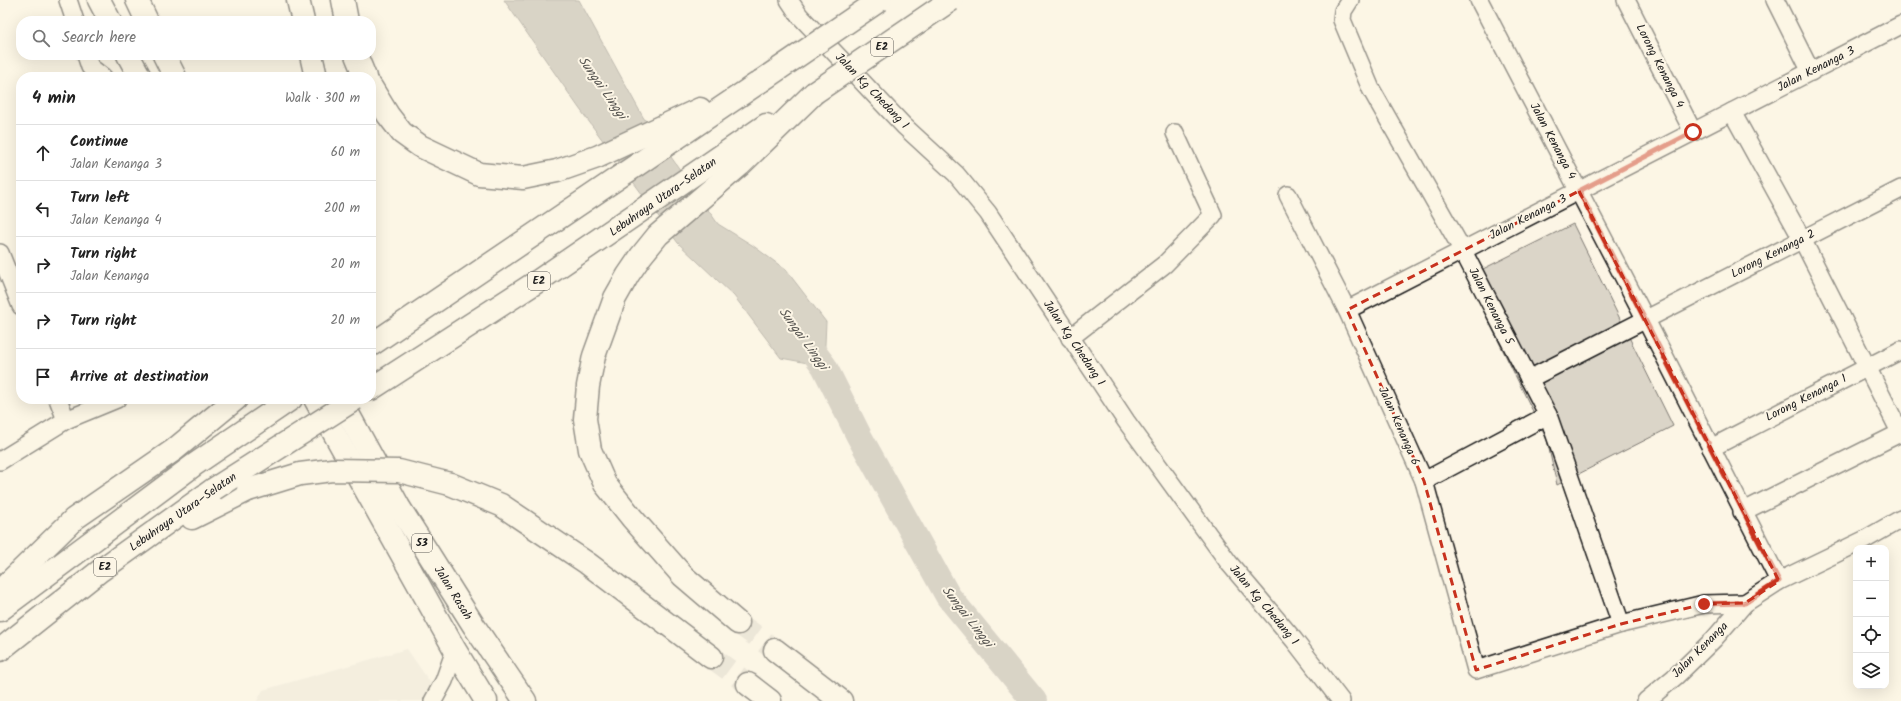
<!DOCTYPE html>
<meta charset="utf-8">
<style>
:root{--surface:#fff;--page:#f6f6f6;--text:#222;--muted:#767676;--line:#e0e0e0}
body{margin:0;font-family:Kalam,sans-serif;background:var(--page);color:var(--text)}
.controls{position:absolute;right:12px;bottom:12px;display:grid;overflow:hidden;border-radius:8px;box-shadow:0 4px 16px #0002}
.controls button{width:36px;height:36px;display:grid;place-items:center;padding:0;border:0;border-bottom:1px solid var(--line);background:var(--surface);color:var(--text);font:20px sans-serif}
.stop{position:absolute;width:12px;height:12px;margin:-9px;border:3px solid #c8321e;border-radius:50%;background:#fff}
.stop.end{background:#c8321e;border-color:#fff;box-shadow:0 1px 4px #0008}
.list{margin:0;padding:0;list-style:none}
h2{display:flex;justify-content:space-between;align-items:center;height:52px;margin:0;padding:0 16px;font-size:17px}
h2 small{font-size:13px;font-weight:400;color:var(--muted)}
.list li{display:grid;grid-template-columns:26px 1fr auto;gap:12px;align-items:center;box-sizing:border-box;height:56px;padding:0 16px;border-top:1px solid var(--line)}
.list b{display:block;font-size:15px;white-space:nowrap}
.list p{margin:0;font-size:13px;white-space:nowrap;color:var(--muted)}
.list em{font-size:13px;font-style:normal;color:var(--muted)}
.icon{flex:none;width:22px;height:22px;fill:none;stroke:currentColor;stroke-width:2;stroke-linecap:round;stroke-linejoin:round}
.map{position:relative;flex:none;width:1901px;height:701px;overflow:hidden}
.search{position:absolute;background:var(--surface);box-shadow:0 4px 16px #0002;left:16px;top:16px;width:360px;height:44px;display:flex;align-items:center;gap:10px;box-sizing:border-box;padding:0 14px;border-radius:16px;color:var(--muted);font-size:15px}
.panel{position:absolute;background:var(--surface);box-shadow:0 4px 16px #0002;left:16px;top:72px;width:360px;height:332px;border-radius:16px}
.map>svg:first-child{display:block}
.built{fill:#ebe5d6}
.green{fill:#dbd5c8;stroke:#7c7872}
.water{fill:#b0aba1;stroke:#75726c}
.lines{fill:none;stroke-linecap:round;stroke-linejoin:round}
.river{stroke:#b0aba1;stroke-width:26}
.highway-tunnel{stroke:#dad4c7;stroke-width:22;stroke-dasharray:22 11;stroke-linecap:butt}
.minor-casing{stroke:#1c1c1c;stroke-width:20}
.highway-casing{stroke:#1c1c1c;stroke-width:25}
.minor{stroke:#fcf5e5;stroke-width:17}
.highway{stroke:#fcf5e5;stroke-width:22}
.highway-bridge-casing{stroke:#1c1c1c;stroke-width:25;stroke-linecap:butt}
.highway-bridge{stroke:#fcf5e5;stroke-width:22}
.route{stroke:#c8321e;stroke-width:5}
.marked{fill:none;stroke:#c8321e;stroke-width:3;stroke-dasharray:8 5;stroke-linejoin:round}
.labels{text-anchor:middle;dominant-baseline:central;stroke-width:4;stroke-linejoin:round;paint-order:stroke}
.shield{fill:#fcf5e5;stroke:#5f5d58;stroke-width:1}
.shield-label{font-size:11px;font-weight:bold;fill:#1c1c1c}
.street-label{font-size:12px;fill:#1c1c1c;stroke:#fcf5e5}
.water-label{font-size:13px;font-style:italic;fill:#575551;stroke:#fcf5e5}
</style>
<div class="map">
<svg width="1901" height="701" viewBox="0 0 1901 701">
<rect width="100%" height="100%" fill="#fcf5e5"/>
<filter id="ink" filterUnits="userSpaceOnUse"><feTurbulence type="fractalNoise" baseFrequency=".025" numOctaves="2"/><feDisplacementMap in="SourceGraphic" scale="8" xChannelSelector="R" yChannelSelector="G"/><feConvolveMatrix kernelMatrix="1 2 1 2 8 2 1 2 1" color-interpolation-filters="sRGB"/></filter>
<g filter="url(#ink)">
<polygon class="built" points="407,649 443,701 257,701 263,690"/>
<polygon class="green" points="1573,224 1673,426 1557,485 1547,440 1467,277"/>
<polygon class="water" points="504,0 579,0 643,117 718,224 752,245 786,270 826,322 824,366 781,358 734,296 678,243 579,108"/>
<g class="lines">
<polyline class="river" points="803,338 824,366 859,436 948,596 1034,701"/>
<g class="highway-tunnel">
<polyline points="738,623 775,650"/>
<polyline points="711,657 748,684"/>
</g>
<g class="minor-casing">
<g id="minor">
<polyline points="68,0 75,21"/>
<polyline points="789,0 799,15 904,126 956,174 988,213 1126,421 1229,563 1294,640 1341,701"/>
<polyline points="1350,0 1343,11 1342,20 1371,89 1463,251 1548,415 1621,624"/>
<polyline points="1479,0 1646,320 1779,581"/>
<polyline points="1626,0 1693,132"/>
<polyline points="1775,0 1811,72"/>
<polyline points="86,55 90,67 103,77"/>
<polyline points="1732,112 1802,239 1901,434"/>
<polyline points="1288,195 1347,310 1424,481 1476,670 1621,624 1704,604 1745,603"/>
<polyline points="0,253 21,306"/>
<polyline points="1347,310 1901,25"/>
<polyline points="1070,338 1165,264 1213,215 1175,133"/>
<polyline points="1529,379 1901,189"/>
<polyline points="58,399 66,420"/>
<polyline points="1711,448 1901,350"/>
<polyline points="0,461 66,420 117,399"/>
<polyline points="1424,481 1548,415"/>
<polyline points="1742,512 1900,433"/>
<polyline points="433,701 444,681 455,650"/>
<polyline points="1646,701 1676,676 1714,639 1745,603 1779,581 1864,540 1901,519"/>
</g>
</g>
<g class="highway-casing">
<g id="highway">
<polyline points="99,0 110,21"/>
<polyline points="137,0 147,21"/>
<polyline points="298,0 303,21"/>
<polyline points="343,0 347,21"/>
<polyline points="128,55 140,77"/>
<polyline points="164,55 175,77"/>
<polyline points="311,55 316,77"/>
<polyline points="356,55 365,77"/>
<polyline points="371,87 388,115 402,133 420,146 479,174 523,178 557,171 597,157 700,109"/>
<path d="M371,345C501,257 631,169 761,81"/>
<polyline points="371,389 538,281 766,125"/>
<polyline points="315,399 455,650 486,701"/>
<polyline points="340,399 399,507 474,626 525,701"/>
<polyline points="450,484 501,505 587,563 711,657"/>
<polyline points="192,518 248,490"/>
<polyline points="0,591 74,519 174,450 236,399"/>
<polyline points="0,610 194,465 291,399"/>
<polyline points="738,623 683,576 632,518 605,484 590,450 585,419 588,386 594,356 615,298 628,275 641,256 658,235 740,165 814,93"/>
<polyline points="0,650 101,570 214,489"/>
<polyline points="775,650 841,701"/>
<polyline points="748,684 770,701"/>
</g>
</g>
<use href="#minor" class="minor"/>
<use href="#highway" class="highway"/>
<g class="highway-bridge-casing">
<g id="highway-bridge">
<polyline points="761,81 880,0"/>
<polyline points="814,93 951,0"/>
<polyline points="214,489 355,399"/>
<polyline points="248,490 300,474 332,470 399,471 450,484"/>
</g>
</g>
<use href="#highway-bridge" class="highway-bridge"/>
</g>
</g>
<g class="lines" filter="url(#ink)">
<polyline class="route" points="1693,132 1579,191 1779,581 1745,603 1704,604"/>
</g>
<path d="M0 0H1901V701H0ZM1579,191L1779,581L1745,603L1704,604L1621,624L1476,670L1424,481L1347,310Z" fill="#fcf5e5" fill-opacity=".55" fill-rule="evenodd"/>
<path class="marked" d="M1579,191L1779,581L1745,603L1704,604L1621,624L1476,670L1424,481L1347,310Z"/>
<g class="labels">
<g class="shield">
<rect x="871" y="38" width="22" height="18" rx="3"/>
<rect x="528" y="272" width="22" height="18" rx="3"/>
<rect x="412" y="534" width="20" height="18" rx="3"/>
<rect x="94" y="558" width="22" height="18" rx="3"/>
</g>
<g class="shield-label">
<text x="882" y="47">E2</text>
<text x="539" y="281">E2</text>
<text x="422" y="543">53</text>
<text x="105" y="567">E2</text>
</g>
<g class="street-label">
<text transform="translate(1660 66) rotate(63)">Lorong Kenanga 4</text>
<text transform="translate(1816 69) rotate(-27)">Jalan Kenanga 3</text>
<text transform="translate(872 91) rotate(46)">Jalan Kg Chedang 1</text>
<text transform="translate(1553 141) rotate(62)">Jalan Kenanga 4</text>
<text transform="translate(663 197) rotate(-35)">Lebuhraya Utara–Selatan</text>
<text transform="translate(1528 217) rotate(-27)">Jalan Kenanga 3</text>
<text transform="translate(1773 254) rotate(-27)">Lorong Kenanga 2</text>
<text transform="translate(1491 306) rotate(63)">Jalan Kenanga 5</text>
<text transform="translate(1074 343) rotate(56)">Jalan Kg Chedang 1</text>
<text transform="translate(1806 398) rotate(-27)">Lorong Kenanga 1</text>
<text transform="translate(1399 426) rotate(66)">Jalan Kenanga 6</text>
<text transform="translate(183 512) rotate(-35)">Lebuhraya Utara–Selatan</text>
<text transform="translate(453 593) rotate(58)">Jalan Rasah</text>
<text transform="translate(1264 605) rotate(50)">Jalan Kg Chedang 1</text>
<text transform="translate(1700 650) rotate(-45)">Jalan Kenanga</text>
</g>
<g class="water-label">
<text transform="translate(602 88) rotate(55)">Sungai Linggi</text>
<text transform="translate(803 339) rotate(54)">Sungai Linggi</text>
<text transform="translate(967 617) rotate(52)">Sungai Linggi</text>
</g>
</g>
</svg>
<div class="controls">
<button>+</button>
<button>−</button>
<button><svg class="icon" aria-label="locate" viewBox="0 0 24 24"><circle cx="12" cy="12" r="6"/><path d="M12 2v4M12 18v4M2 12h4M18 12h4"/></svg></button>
<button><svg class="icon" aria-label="layers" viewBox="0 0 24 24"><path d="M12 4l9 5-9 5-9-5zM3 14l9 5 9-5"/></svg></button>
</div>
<div class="stop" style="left:1693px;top:132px"></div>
<div class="stop end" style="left:1704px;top:604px"></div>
<div class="search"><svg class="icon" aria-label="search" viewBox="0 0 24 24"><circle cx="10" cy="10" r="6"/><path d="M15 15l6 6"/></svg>Search here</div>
<section class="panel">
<h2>4 min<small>Walk · 300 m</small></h2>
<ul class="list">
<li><svg class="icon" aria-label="ahead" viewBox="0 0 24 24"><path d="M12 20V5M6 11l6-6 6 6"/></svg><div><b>Continue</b><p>Jalan Kenanga 3</p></div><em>60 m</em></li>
<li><svg class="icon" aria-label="left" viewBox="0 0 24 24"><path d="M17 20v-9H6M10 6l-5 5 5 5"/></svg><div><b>Turn left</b><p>Jalan Kenanga 4</p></div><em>200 m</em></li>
<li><svg class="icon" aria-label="right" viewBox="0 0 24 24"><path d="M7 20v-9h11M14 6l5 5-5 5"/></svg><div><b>Turn right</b><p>Jalan Kenanga</p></div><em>20 m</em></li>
<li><svg class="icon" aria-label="right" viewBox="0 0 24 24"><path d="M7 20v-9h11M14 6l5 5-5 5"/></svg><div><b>Turn right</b></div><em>20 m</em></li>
<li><svg class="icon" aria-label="arrive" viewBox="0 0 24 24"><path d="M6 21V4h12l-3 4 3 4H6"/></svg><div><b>Arrive at destination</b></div></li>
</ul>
</section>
</div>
